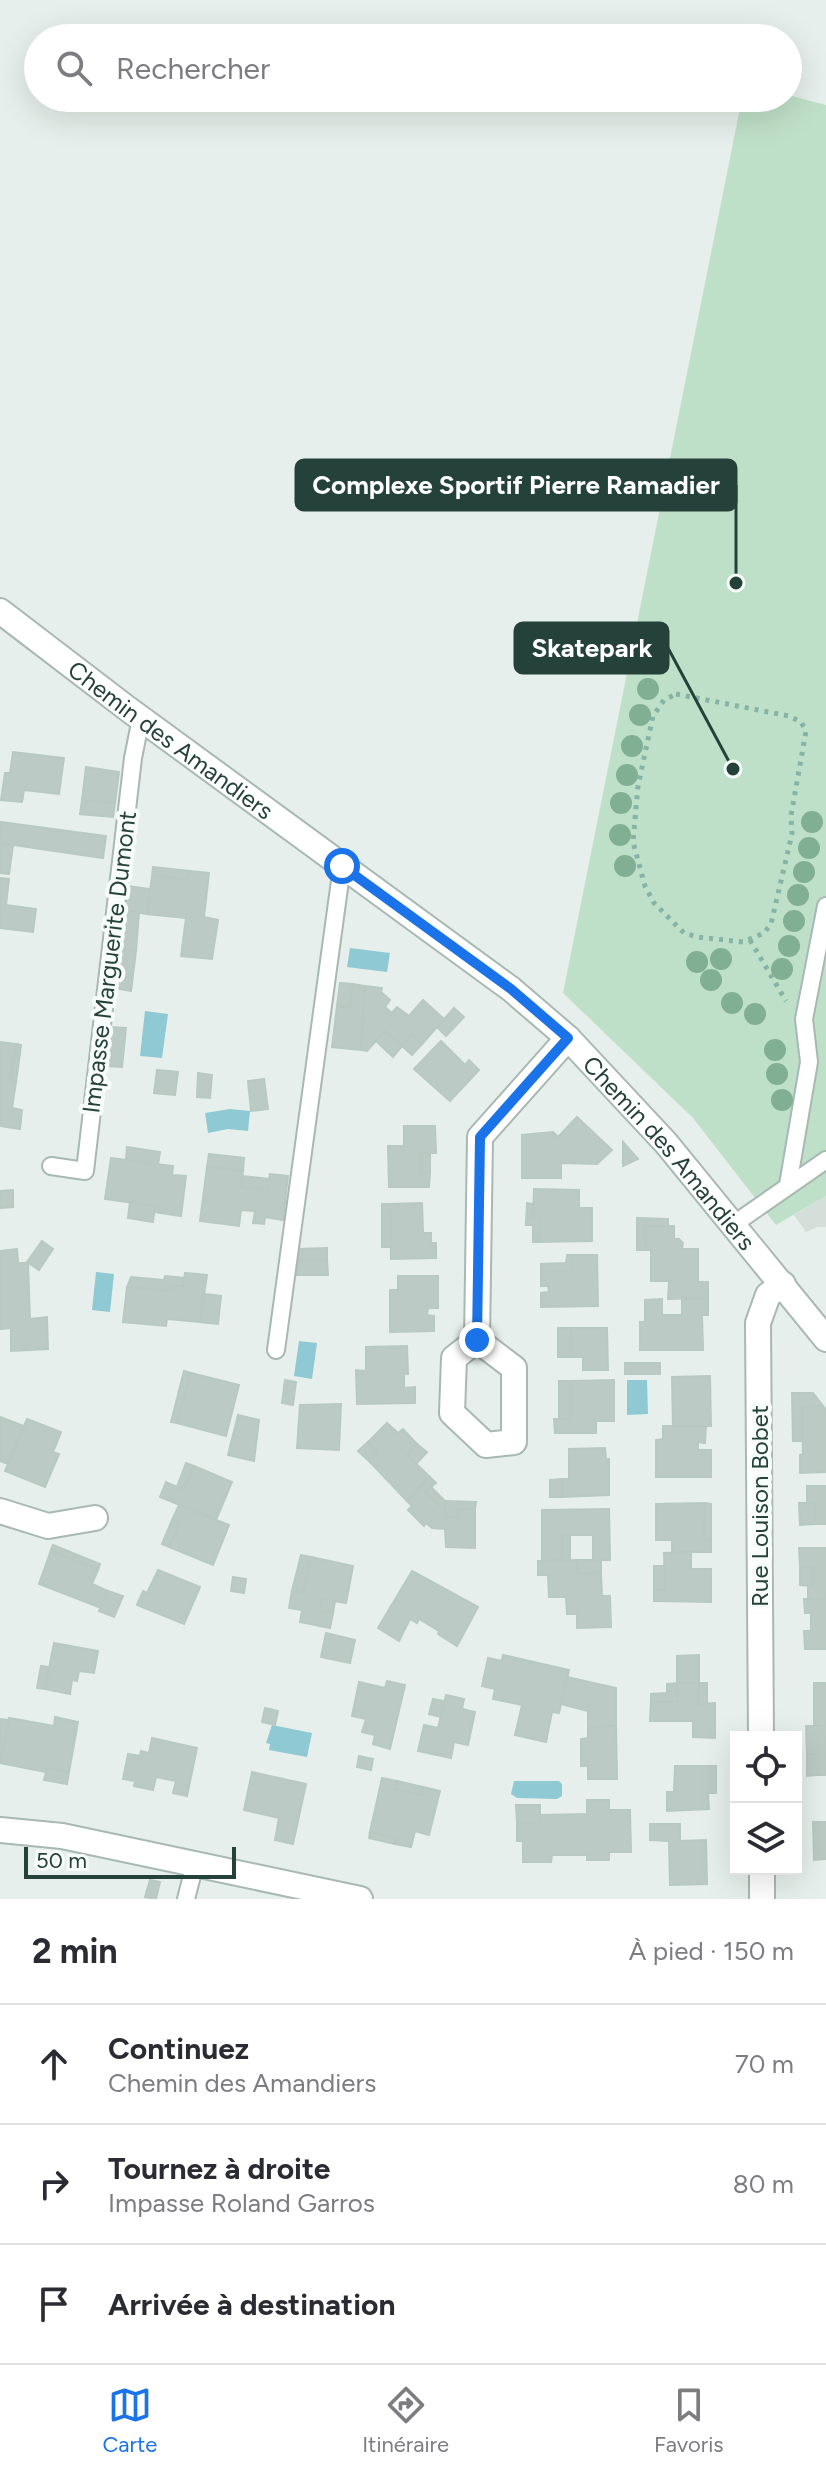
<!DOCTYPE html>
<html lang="fr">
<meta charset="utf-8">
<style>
:root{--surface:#fff;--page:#f2f2f3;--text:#2b2b33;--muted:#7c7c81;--line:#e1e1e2;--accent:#1a73e8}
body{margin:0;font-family:Figtree,sans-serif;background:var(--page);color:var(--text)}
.controls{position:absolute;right:24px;bottom:24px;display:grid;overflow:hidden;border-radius:0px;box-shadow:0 8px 32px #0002}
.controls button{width:72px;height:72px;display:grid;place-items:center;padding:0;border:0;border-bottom:2px solid var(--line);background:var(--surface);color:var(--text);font:40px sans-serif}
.scale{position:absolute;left:24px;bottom:20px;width:212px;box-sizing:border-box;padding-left:8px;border:4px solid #24423a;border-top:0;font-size:22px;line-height:28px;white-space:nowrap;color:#24423a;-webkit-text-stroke:6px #f7fbf9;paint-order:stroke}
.stop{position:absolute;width:24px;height:24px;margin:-18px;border:6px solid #1a73e8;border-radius:50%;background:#fff}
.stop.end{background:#1a73e8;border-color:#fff;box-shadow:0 2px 8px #0008}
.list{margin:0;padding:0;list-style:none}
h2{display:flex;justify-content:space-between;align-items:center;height:104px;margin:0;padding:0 32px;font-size:34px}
h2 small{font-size:26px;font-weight:400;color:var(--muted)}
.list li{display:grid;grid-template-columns:52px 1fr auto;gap:24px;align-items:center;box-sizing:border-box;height:120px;padding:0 32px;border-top:2px solid var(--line)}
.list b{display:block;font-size:30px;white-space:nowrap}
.list p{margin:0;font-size:26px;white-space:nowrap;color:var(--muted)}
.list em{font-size:26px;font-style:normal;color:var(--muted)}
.icon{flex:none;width:44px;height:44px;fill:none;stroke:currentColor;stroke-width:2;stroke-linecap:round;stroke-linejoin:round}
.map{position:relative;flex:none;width:826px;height:1899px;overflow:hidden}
.search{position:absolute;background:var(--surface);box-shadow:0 8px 32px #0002;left:24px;right:24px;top:24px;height:88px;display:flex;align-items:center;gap:20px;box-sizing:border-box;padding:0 28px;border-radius:44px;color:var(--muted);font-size:30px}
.sheet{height:464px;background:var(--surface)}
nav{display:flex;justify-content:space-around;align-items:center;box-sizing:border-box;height:112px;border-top:2px solid var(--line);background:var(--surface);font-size:22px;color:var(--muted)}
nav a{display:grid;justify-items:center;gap:4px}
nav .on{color:var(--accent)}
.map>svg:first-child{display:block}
.built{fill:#d4dfda}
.green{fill:#bfe0c8}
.water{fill:#8ec9d4}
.building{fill:#bbcac4;stroke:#b8c9c2;stroke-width:2}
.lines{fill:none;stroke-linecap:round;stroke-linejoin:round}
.lane-casing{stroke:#a8b8b2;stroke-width:20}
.street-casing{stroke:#a8b8b2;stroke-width:28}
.path{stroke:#86b3a5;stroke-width:5;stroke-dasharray:4 6;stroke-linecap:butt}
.lane{stroke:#fff;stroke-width:16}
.street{stroke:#fff;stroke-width:24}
.tree{fill:#80af93}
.route{stroke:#1a73e8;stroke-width:10}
.labels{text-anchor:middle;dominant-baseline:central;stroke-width:8;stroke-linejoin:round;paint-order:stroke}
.street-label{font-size:24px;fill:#24423a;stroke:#f7fbf9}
.leader{fill:none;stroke:#24423a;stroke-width:3}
.callout-dot{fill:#24423a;stroke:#f7fbf9;stroke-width:3}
.callout{fill:#24423a;stroke:#24423a;stroke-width:3}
.callout-label{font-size:26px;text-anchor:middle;font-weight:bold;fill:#fff}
</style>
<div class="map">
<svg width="826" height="1899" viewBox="0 0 826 1899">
<rect width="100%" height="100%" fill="#e6efeb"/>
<polygon class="built" points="826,1196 826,1227 817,1227 806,1232 794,1215"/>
<polygon class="green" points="788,95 826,105 826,1196 776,1225 693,1118 563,993 742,98 788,98"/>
<g class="water">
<polygon points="350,948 390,953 387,972 347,967"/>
<polygon points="145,1011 168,1014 162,1058 140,1056"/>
<polygon points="230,1109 250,1111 248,1131 228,1129 208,1133 205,1113"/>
<polygon points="96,1272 114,1274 110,1312 92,1310"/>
<polygon points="299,1341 317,1343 312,1379 294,1376"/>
<polygon points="627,1380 647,1380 648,1414 627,1415"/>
<polygon points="272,1725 312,1733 307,1757 269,1750 270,1744 266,1743"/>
<polygon points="514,1781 559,1781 562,1784 562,1796 557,1799 517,1798 511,1794"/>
</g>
<g class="building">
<polygon points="13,752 64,758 59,794 24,790 22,802 1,800 5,773 10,773"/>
<polygon points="86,767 119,772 115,803 82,800"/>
<polygon points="82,800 115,803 113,817 80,814"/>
<polygon points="1,822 106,836 103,858 0,843"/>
<polygon points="0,843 13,845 9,874 0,873"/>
<polygon points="153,867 189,871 188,880 152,876"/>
<polygon points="189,871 209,873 204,917 218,920 212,959 181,956 186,918 147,914 152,876 188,880"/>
<polygon points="0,878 9,879 6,905 36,909 33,932 0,928"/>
<polygon points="127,886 150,889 147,914 124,910"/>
<polygon points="124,910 139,912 136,951 119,949"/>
<polygon points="119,949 136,951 131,991 114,988"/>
<polygon points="340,983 353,984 350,1008 337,1006"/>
<polygon points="353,984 365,986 361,1050 332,1047 337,1006 350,1008"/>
<polygon points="365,986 382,988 381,992 390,1000 385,1007 392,1013 397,1007 409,1016 423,1000 444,1019 422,1044 411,1035 402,1046 385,1031 367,1051 361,1050"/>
<polygon points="454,1008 464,1017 446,1036 437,1027"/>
<polygon points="109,1027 126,1028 122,1067 105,1066"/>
<polygon points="385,1031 402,1046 393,1057 376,1041"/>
<polygon points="411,1035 422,1044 412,1055 402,1046"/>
<polygon points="441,1041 465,1065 469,1060 479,1070 450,1101 414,1069"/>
<polygon points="0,1042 16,1044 10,1081 16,1082 12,1108 22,1110 20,1129 0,1126"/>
<polygon points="16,1044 21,1045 16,1082 10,1081"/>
<polygon points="157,1070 178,1072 175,1095 154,1093"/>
<polygon points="198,1073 212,1075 210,1098 197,1097"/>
<polygon points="264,1079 268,1109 251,1111 248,1081"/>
<polygon points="577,1117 612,1150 597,1164 561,1163 561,1178 522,1178 522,1135 553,1132 558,1137"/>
<polygon points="404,1126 435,1126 436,1153 421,1153 421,1174 430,1173 429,1187 389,1187 388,1146 404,1146"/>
<polygon points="623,1142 638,1159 623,1166"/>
<polygon points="127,1147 160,1152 158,1164 126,1160"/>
<polygon points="421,1153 430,1153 430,1173 421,1174"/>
<polygon points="209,1154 244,1158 243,1171 207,1167"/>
<polygon points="111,1158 173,1166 172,1175 186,1176 181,1216 154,1212 155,1206 105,1199"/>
<polygon points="207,1167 243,1171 241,1187 267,1190 270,1174 288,1176 283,1220 265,1217 264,1224 253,1223 255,1211 241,1210 239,1226 200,1221"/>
<polygon points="242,1176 270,1179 267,1190 241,1187"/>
<polygon points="534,1189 579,1190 579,1208 592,1208 592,1241 538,1242 541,1217 533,1217"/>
<polygon points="13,1190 13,1207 0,1208 0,1191"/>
<polygon points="130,1202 155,1206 153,1222 128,1218"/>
<polygon points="422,1203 423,1233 431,1233 431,1243 436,1243 436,1258 391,1259 390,1204"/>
<polygon points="527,1203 534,1204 533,1217 541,1217 538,1242 533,1242 533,1225 526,1225"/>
<polygon points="382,1204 390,1204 391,1247 382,1247"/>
<polygon points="637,1218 668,1219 668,1226 645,1226 646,1250 637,1250"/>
<polygon points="645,1226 674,1226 674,1239 679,1239 683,1243 682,1249 698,1249 698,1282 708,1282 708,1298 668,1299 669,1281 651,1281 651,1250 646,1250"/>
<polygon points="42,1241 53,1249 39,1270 27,1262"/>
<polygon points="327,1248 327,1260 295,1261 297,1249"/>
<polygon points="17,1249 18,1263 28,1263 30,1319 47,1317 48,1349 11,1351 11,1328 0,1329 0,1251"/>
<polygon points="567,1255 572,1255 572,1271 541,1271 541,1264 566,1263"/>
<polygon points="572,1255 597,1255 598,1306 541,1307 541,1293 549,1292 548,1286 541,1286 541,1271 572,1271"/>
<polygon points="327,1260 328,1275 293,1275 295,1261"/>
<polygon points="185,1273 207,1275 200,1322 167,1319 166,1326 123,1322 127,1287 172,1291 173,1286 183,1286"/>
<polygon points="165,1276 184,1278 183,1286 173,1286 172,1291 127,1287 131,1277 164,1280"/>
<polygon points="398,1276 438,1276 438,1308 428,1308 427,1315 434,1316 434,1331 390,1332 390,1290 398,1290"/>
<polygon points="204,1294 221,1296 218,1324 200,1322"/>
<polygon points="708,1298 708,1315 702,1315 703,1350 640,1350 640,1322 645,1322 645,1300 662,1299 662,1315 682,1315 682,1299"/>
<rect x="558" y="1328" width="13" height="29"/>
<polygon points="571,1328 607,1328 608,1370 583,1370 583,1357 571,1357"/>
<polygon points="407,1346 408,1374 404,1374 404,1388 415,1387 415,1403 357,1404 356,1370 366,1371 366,1347"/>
<rect x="625" y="1363" width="35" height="11"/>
<polygon points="184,1371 191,1373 177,1423 171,1422"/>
<polygon points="191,1373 239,1385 226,1436 177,1423"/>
<polygon points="710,1376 711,1426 673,1426 672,1377"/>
<polygon points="285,1380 296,1382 293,1405 282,1403"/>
<polygon points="614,1380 614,1421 596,1421 596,1433 555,1433 554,1419 571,1419 571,1381"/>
<rect x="559" y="1381" width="12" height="38"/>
<polygon points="792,1393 813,1393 823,1406 802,1407 803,1441 793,1441"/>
<polygon points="341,1404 339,1450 297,1448 300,1405"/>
<polygon points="823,1406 826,1410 826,1472 800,1473 800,1455 803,1454 802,1407"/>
<polygon points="238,1415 259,1420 254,1461 228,1455"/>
<polygon points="0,1417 24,1426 8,1464 0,1461"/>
<polygon points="27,1419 61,1432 53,1452 59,1454 45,1487 5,1471"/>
<polygon points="387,1423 398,1433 403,1429 417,1444 407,1455 430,1477 407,1501 370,1462 378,1454 368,1442"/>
<polygon points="663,1426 706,1426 705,1443 698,1442 698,1450 711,1450 711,1477 656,1477 656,1440 663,1439"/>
<polygon points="368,1442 378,1454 370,1462 358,1451"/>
<polygon points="417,1444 427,1452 416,1464 407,1455"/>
<polygon points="605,1448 606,1459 609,1459 609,1495 562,1497 562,1479 569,1479 569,1449"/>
<polygon points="186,1463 194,1466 184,1490 177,1487"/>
<polygon points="194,1466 232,1482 216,1520 160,1497 166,1482 184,1490"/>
<polygon points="430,1477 436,1483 425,1492 440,1506 446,1506 446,1517 459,1517 459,1509 475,1509 475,1548 446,1547 445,1529 432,1528 426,1523 424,1526 408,1510 412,1506 407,1501"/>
<polygon points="562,1479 562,1497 550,1497 550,1480"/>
<polygon points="807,1486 826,1486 826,1524 815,1524 815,1503 807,1503"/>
<polygon points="431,1487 445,1501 446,1506 440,1506 425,1492"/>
<polygon points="445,1501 476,1502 475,1509 459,1509 459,1517 446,1517"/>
<polygon points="705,1503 704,1540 711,1540 711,1552 672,1552 672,1540 656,1540 656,1504"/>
<polygon points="705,1503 711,1504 711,1540 704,1540"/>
<polygon points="799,1503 815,1503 815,1524 800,1525"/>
<polygon points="179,1505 229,1525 213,1565 169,1547 179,1523 172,1520"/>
<polygon points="609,1509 610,1560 593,1560 593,1535 562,1535 562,1560 542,1561 542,1510"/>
<polygon points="172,1520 179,1523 169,1547 162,1544"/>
<rect x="562" y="1535" width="8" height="25"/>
<polygon points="53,1545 100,1564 98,1570 51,1550"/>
<polygon points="799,1548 826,1548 826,1599 808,1599 808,1586 813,1586 813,1567 800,1567"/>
<polygon points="51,1550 98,1570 92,1584 108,1591 101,1608 39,1584"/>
<polygon points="691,1552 691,1569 711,1569 711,1602 654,1601 654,1590 665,1590 664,1553"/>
<polygon points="301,1555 311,1557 303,1593 292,1591"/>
<polygon points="311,1557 353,1566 346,1603 322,1599 320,1611 333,1613 330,1628 300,1622 302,1610 289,1608 292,1591 303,1593"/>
<polygon points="577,1560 578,1574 601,1573 602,1596 610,1596 611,1627 577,1628 577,1614 567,1614 566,1597 549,1597 548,1575 538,1575 538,1561"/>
<polygon points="577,1560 601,1560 601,1573 578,1574"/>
<rect x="654" y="1566" width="11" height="24"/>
<polygon points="800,1567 813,1567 813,1586 800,1585"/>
<polygon points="158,1570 200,1587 184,1624 137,1605 143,1591 147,1593"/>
<polygon points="412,1571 478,1607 457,1646 438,1634 439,1631 419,1619 417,1623 410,1619 399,1641 378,1628"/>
<polygon points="233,1577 246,1579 244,1593 231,1591"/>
<polygon points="108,1591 123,1596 114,1617 99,1611"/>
<polygon points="322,1599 335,1601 333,1613 320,1611"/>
<polygon points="804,1599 826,1599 826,1649 805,1649 804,1631 811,1631 811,1613 805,1613"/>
<polygon points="326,1633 355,1640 350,1663 321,1657"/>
<polygon points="54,1643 98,1651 94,1673 79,1671 77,1681 72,1680 70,1694 45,1689"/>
<polygon points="503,1655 569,1670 559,1713 552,1712 546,1742 515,1735 522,1705 493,1699 495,1689 482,1686 488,1658 502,1661"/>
<polygon points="699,1655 699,1683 677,1683 677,1656"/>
<polygon points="41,1666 49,1667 45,1689 37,1688"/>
<polygon points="567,1677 616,1688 616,1726 588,1727 588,1711 561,1704"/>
<polygon points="387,1681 405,1685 390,1749 373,1744 375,1735 362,1732 366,1719 352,1716 359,1682 385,1688"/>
<polygon points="677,1683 678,1702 651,1702 651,1694 667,1693 667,1684"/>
<polygon points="677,1683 699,1683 698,1704 715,1703 715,1738 693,1737 693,1721 650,1721 651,1702 678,1702"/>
<polygon points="699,1683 707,1683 707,1704 698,1704"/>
<rect x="814" y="1683" width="12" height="43"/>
<polygon points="446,1695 464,1699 462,1709 475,1712 468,1745 454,1742 451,1758 418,1751 424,1725 438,1728"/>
<polygon points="433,1699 444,1701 441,1717 429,1714"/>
<polygon points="265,1708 278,1711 275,1725 262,1722"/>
<polygon points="55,1717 78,1722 69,1772 47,1768 46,1772 0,1763 9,1718 54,1726"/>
<polygon points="0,1719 9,1720 0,1763"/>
<polygon points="616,1726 617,1779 588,1779 588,1766 581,1766 581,1739 588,1738 588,1727"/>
<polygon points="806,1726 826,1726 826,1775 816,1775 816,1754 807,1754"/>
<polygon points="152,1738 197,1748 187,1796 173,1793 176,1781 156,1777 153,1790 134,1786 135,1781 123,1779 128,1754 140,1756 141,1751 149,1753"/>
<polygon points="807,1754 816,1754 816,1775 807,1776"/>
<polygon points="359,1756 373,1759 371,1770 357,1767"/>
<polygon points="675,1766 716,1766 716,1793 708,1793 709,1809 667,1811 667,1792 674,1792"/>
<polygon points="47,1768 69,1772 67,1784 44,1780"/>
<polygon points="252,1772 306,1784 293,1844 275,1840 279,1818 244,1810"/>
<polygon points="382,1778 397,1781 395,1789 421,1795 423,1787 440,1791 429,1835 415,1831 411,1847 395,1844 397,1838 370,1832"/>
<polygon points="397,1781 423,1787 421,1795 395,1789"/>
<polygon points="587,1800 609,1800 609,1810 630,1810 631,1852 609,1852 609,1860 587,1860 587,1855 552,1855 551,1862 523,1862 523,1841 517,1841 517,1823 540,1823 540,1815 587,1814"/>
<polygon points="516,1805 540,1805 540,1823 517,1823"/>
<polygon points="813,1822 826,1822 826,1859 814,1860"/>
<polygon points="650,1824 680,1824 680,1841 706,1840 707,1884 670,1885 669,1841 650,1840"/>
<polygon points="370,1832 397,1838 395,1844 369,1838"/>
<polygon points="150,1880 160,1882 156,1899 145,1897"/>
</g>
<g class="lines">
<g class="lane-casing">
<g id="lane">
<polyline points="51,1166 85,1171 133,758 141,718"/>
<polyline points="788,1185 809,1062 804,1019 826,906"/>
<polyline points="734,1224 826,1160"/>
<polyline points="276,1350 342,866"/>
<polyline points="186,1899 195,1864"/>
</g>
</g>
<g class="street-casing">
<g id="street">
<path id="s1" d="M0,611L128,709L511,989L568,1038L666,1143L826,1339"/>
<polyline points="477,1340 454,1358 452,1413 486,1445 514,1442 514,1368 477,1340 480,1137 568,1038"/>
<polyline points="0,1511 48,1526 95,1518"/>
<polyline points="761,1737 758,1323 768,1295 783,1284"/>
<polyline points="0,1830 62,1836 360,1899"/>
<polyline points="762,1899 762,1869"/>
</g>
</g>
<g class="path">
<polygon points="676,694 789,716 801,722 806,731 791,816 792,834 771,924 764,933 743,942 697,937 684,933 654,903 645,886 633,842 638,786 653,716 664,700"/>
<polyline points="750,940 786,1001"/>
</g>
<use href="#lane" class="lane"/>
<use href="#street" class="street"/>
</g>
<g class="tree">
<circle cx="648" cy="689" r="11"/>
<circle cx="640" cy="715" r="11"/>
<circle cx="632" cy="746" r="11"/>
<circle cx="627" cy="775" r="11"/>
<circle cx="621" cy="803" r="11"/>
<circle cx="812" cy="822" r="11"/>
<circle cx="620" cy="835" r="11"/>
<circle cx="809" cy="848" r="11"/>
<circle cx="625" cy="866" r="11"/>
<circle cx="804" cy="872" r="11"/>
<circle cx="798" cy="895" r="11"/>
<circle cx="794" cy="921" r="11"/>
<circle cx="789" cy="946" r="11"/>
<circle cx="721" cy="959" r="11"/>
<circle cx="697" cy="962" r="11"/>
<circle cx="782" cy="969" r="11"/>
<circle cx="711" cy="980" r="11"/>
<circle cx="732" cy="1003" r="11"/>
<circle cx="755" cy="1014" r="11"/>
<circle cx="775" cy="1050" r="11"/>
<circle cx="777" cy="1074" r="11"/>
<circle cx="782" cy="1100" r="11"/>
</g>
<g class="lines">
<polyline class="route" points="342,866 511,989 568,1038 480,1137 477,1340"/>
</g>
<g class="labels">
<g class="street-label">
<text stroke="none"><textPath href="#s1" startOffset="214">Chemin des Amandiers</textPath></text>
<text transform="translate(109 962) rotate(-83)">Impasse Marguerite Dumont</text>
<text stroke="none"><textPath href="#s1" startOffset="864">Chemin des Amandiers</textPath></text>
<text transform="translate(759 1506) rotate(-90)">Rue Louison Bobet</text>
</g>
</g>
<path class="leader" d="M736 583L736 485M733 769L668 648"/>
<g class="callout-dot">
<circle cx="736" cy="583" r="8"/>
<circle cx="733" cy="769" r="8"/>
</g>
<g class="callout">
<rect x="296" y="460" width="440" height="50" rx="8"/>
<rect x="515" y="623" width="153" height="50" rx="8"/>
</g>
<g class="callout-label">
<text x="516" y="494">Complexe Sportif Pierre Ramadier</text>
<text x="592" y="657">Skatepark</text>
</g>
</svg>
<div class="controls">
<button><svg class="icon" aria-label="locate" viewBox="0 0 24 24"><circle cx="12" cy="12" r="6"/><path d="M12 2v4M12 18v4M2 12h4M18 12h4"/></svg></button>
<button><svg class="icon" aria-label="layers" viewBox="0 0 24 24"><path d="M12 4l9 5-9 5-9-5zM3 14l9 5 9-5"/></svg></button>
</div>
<div class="scale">50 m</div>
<div class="stop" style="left:342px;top:866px"></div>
<div class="stop end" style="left:477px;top:1340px"></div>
<div class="search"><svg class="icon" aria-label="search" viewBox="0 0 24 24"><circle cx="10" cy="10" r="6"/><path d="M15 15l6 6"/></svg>Rechercher</div>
</div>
<section class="sheet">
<h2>2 min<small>À pied · 150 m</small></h2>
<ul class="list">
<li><svg class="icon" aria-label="ahead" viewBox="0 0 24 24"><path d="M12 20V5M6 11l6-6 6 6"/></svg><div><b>Continuez</b><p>Chemin des Amandiers</p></div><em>70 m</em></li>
<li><svg class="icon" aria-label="right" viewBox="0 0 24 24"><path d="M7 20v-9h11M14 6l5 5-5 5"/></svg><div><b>Tournez à droite</b><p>Impasse Roland Garros</p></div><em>80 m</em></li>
<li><svg class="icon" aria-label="arrive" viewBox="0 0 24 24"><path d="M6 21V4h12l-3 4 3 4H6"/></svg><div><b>Arrivée à destination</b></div></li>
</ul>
</section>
<nav>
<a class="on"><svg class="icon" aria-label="map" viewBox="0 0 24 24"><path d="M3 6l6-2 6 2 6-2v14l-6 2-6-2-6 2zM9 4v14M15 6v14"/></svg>Carte</a>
<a><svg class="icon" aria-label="directions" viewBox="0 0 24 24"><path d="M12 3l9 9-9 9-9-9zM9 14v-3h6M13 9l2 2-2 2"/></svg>Itinéraire</a>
<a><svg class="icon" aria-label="saved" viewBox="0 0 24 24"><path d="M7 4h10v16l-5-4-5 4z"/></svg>Favoris</a>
</nav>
